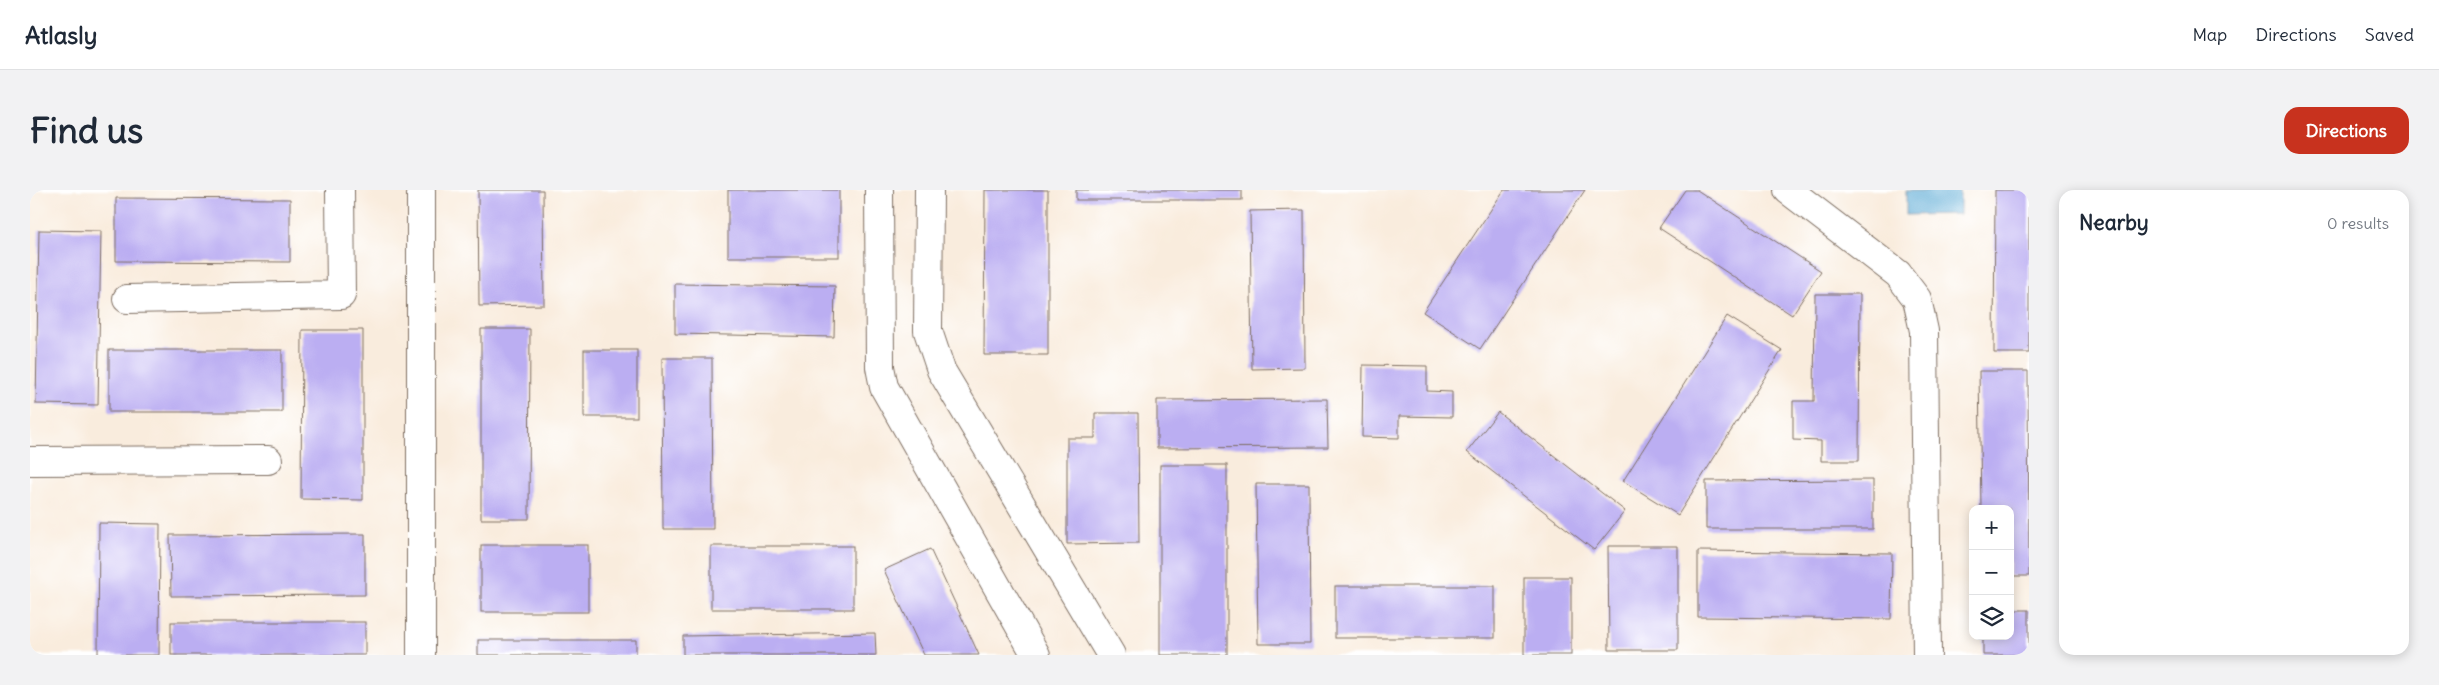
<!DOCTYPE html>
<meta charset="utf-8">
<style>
:root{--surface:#fff;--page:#f2f2f3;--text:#1f2937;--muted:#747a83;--line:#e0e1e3;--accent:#c8321e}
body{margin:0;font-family:Delius,sans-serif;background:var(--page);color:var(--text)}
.controls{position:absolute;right:15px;bottom:15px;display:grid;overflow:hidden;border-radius:10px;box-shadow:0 2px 12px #0003}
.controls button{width:45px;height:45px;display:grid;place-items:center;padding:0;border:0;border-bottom:1px solid var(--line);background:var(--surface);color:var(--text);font:25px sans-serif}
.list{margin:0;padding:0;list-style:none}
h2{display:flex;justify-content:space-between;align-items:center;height:65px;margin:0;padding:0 20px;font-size:21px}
h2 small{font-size:16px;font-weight:400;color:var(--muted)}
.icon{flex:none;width:28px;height:28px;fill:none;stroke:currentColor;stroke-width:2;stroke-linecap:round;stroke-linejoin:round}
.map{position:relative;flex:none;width:1999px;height:465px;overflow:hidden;border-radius:15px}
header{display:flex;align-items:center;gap:30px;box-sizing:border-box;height:70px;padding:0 25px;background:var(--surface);border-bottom:1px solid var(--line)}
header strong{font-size:24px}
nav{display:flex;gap:28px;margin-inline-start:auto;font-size:18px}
.intro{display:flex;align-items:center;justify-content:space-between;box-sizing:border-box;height:120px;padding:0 30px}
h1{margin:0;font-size:35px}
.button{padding:12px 22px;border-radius:15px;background:var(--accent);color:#fff;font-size:18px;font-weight:700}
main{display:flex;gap:30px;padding:0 30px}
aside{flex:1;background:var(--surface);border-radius:15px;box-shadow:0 2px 12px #0003}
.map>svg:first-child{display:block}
.water{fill:#5caad5;stroke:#4c6a7a}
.building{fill:#bbaef2}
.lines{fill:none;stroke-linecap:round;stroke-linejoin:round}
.minor-casing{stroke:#7e6e61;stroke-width:30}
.minor{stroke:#fff;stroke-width:28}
</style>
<header>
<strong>Atlasly</strong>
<nav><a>Map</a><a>Directions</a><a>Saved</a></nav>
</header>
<div class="intro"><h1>Find us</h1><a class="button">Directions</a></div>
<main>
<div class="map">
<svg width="1999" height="465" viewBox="0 0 1999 465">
<rect width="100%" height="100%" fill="#fff"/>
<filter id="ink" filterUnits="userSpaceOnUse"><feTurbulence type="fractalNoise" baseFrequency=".02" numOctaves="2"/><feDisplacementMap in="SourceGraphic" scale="10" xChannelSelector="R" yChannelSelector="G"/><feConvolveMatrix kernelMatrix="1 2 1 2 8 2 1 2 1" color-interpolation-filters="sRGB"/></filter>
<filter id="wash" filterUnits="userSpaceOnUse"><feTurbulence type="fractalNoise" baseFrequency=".0096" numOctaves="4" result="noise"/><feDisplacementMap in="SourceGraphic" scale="20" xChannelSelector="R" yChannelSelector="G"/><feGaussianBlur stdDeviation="1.12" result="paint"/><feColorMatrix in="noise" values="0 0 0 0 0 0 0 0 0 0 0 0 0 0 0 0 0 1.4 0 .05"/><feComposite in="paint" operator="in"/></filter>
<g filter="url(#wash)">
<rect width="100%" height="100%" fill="#f9ecdd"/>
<polygon class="water" points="1930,0 1930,24 1876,25 1876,1"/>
<g id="blocks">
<g class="building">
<polygon points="448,0 513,0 514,115 449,116"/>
<rect x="698" y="0" width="111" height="67"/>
<polygon points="955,0 1018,0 1018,165 954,165"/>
<rect x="1046" y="0" width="166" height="10"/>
<polygon points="1474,0 1555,0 1450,159 1393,122"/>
<polygon points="1655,0 1667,0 1791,81 1762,125 1629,38"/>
<polygon points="1965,0 1999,0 1999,163 1964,163"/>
<polygon points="86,8 260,9 260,72 86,71"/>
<polygon points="1274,20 1275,178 1222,179 1220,21"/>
<polygon points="9,40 71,41 68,215 6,214"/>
<polygon points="645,94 805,96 804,147 645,144"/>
<polygon points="1785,104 1830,104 1829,271 1791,271 1791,251 1763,250 1763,211 1784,211"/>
<polygon points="1697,126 1752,160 1648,325 1593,291"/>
<polygon points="451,139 500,139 499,329 451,329"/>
<polygon points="272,140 333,140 333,310 271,309"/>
<rect x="79" y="160" width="173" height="62"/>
<rect x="554" y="160" width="53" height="67"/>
<polygon points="632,168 682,168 683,339 633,339"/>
<polygon points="1333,175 1397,176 1397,201 1422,202 1422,227 1369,226 1369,248 1332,247"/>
<polygon points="1949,181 1998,181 1999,386 1980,386 1980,319 1951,319"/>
<polygon points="1297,209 1298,257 1127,258 1127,210"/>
<polygon points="1468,222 1595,321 1564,360 1437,262"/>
<polygon points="1065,223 1108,223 1109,353 1037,354 1037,248 1065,248"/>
<rect x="1130" y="275" width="67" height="190"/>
<polygon points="1843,290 1843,339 1676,339 1676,291"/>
<polygon points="1226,294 1279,294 1280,454 1228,454"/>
<polygon points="69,333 130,334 129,465 68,465"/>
<polygon points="335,344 335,405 141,406 140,345"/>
<rect x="451" y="355" width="107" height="67"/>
<rect x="681" y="356" width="142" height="63"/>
<polygon points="1578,356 1648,356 1648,460 1579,460"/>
<polygon points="900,359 949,465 894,465 854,380"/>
<polygon points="1668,361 1862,363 1861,429 1668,427"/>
<rect x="1494" y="387" width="47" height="78"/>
<rect x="1305" y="396" width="160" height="52"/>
<polygon points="1980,420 1999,420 1999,465 1953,465 1953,446 1980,446"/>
<rect x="141" y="432" width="194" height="33"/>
<polygon points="845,443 846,465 653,465 653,446"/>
<rect x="448" y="450" width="158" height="15"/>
</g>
</g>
</g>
<g filter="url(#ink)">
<use href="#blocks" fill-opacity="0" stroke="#7e6e61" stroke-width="1"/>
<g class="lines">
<g class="minor-casing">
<g id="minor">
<polyline points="391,0 391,465"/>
<polyline points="849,0 850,177 854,197 1006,465"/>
<polyline points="899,0 898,141 911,180 1081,465"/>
<polyline points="1758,0 1868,84 1887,109 1894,141 1897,465"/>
<polyline points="97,109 311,105 310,0"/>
<polyline points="0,271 238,270"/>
</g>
</g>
<use href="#minor" class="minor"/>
</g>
</g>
</svg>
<div class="controls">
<button>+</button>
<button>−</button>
<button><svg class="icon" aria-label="layers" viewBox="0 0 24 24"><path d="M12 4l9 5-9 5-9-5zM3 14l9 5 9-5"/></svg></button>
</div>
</div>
<aside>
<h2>Nearby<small>0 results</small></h2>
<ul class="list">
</ul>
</aside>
</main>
